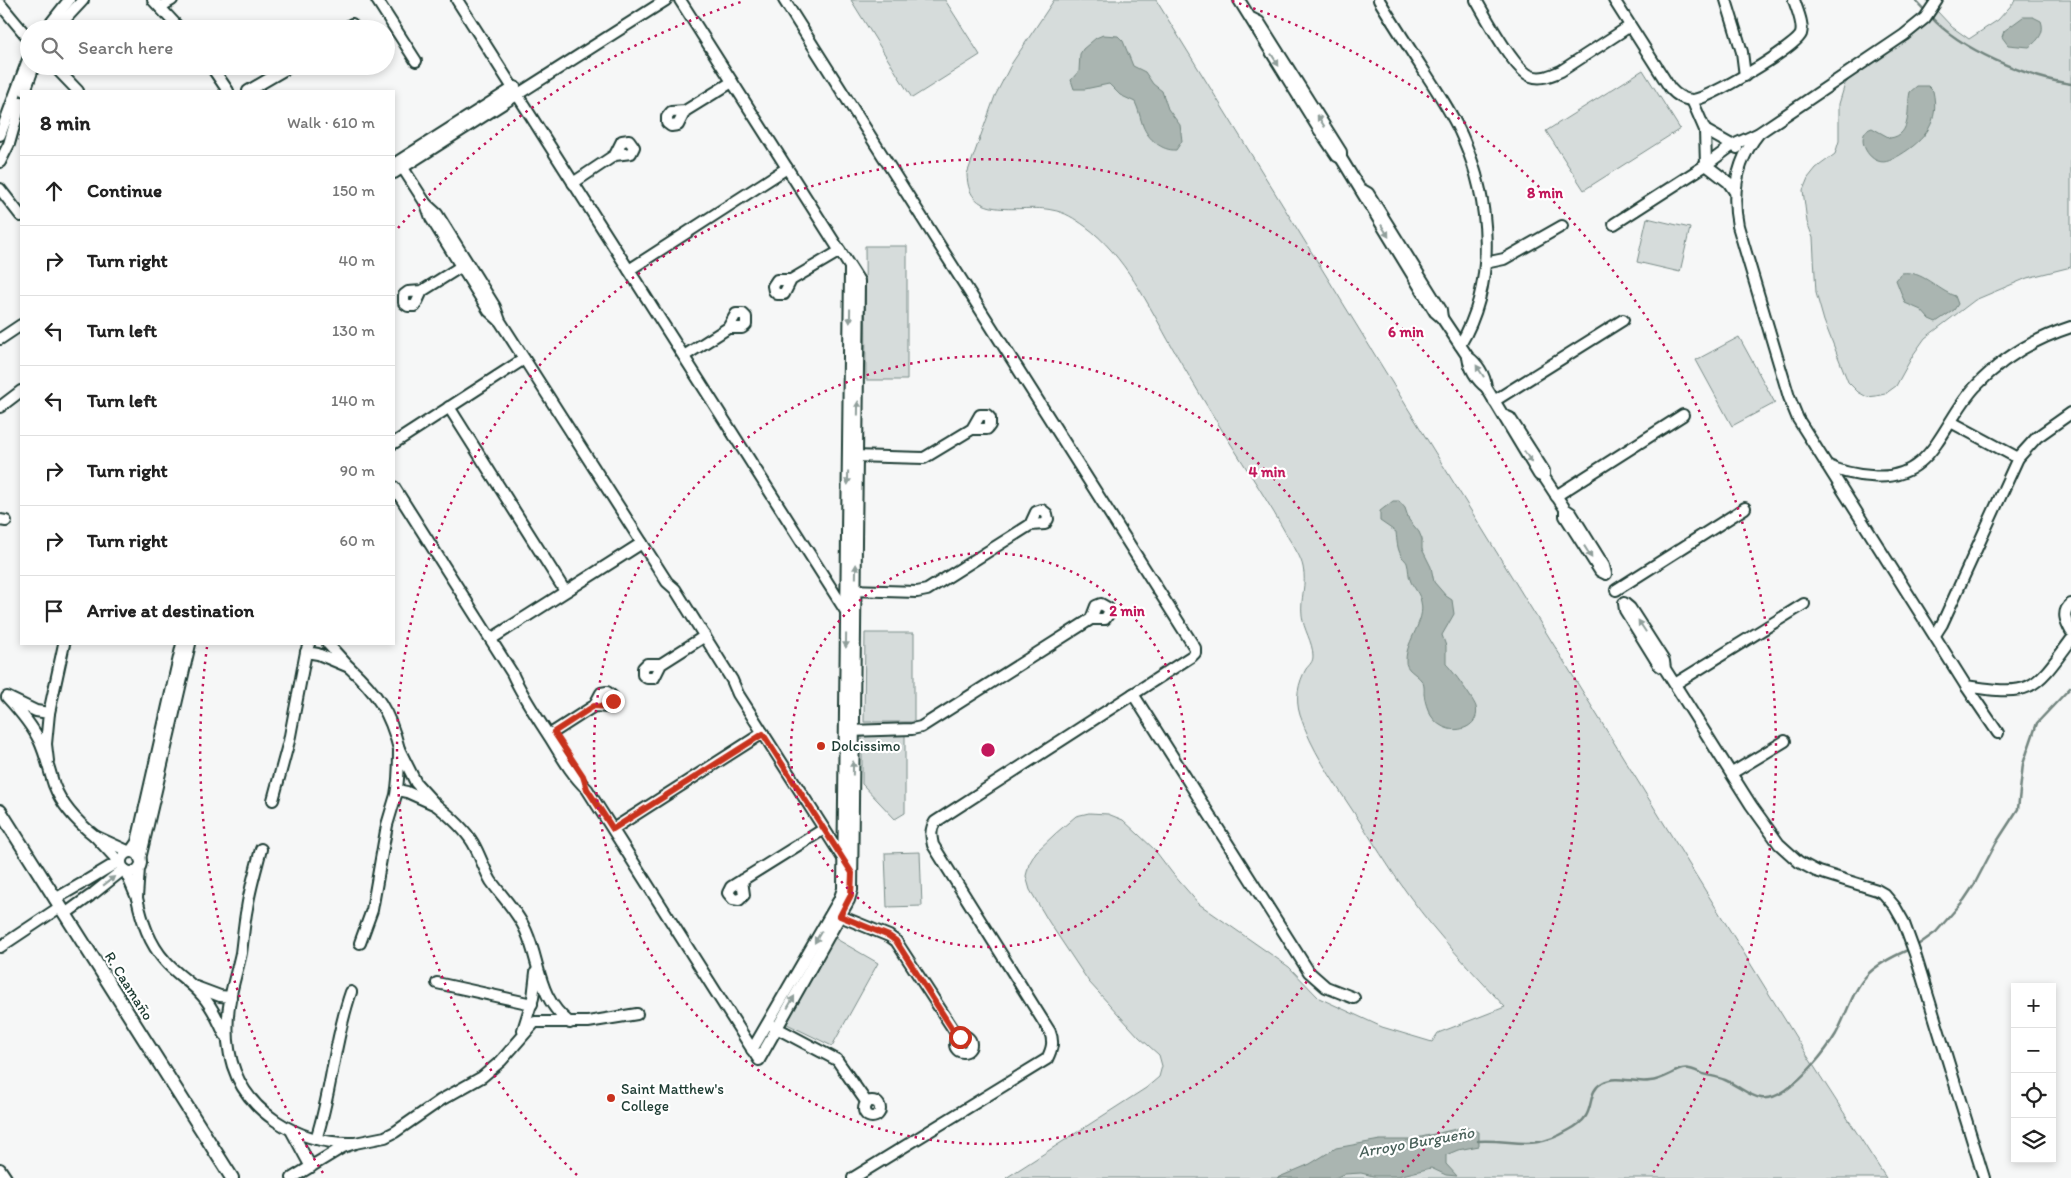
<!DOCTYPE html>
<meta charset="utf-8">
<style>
:root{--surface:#fff;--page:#f6f6f6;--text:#222;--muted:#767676;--line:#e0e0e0}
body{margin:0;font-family:Itim,sans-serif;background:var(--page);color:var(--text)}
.controls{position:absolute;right:15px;bottom:15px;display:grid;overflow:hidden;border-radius:0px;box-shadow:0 2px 8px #0003}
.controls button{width:45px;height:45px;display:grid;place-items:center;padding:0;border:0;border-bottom:1px solid var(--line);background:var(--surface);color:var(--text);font:25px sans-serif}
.stop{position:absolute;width:15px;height:15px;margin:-11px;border:4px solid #c8321e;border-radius:50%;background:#fff}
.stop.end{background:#c8321e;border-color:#fff;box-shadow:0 1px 5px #0008}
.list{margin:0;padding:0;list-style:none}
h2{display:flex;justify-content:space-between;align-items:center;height:65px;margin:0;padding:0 20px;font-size:21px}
h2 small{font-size:16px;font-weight:400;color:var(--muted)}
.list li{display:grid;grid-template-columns:32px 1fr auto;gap:15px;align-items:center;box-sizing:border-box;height:70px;padding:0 20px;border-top:1px solid var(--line)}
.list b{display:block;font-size:19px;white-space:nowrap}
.list em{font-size:16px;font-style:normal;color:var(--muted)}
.icon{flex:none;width:28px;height:28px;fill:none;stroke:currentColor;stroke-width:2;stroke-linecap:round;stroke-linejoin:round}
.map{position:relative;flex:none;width:2071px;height:1178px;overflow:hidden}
.search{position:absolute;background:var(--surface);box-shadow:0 2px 8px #0003;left:20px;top:20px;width:375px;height:55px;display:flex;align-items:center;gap:12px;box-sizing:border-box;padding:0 18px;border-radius:28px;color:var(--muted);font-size:19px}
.panel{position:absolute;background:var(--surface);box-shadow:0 2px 8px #0003;left:20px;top:90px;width:375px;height:555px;border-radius:0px}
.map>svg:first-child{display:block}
.green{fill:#d6dcdb;stroke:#7a8c88}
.water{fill:#aab5b1;stroke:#72857f}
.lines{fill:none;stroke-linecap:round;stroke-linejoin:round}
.stream{stroke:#72857f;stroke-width:2.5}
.minor-casing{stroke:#1f3d34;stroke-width:14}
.tertiary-casing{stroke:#1f3d34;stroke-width:16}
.minor{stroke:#fff;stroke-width:10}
.tertiary{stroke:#fff;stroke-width:12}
.oneway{fill:#8f9e9a}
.route{stroke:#c8321e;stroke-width:6}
.ring{fill:none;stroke:#c2185b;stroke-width:2.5;stroke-dasharray:2.5 5}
.poi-dot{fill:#c8321e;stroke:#fff;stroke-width:2}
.labels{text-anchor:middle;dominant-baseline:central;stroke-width:4.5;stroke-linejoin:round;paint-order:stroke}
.poi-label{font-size:15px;fill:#1f3d34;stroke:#fff;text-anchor:start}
.street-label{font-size:15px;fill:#1f3d34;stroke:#fff}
.water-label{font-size:16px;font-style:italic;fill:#49615a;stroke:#fff}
.centre{fill:#c2185b;stroke:#fff;stroke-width:2.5}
.ring-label{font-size:15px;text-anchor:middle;font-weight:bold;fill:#c2185b;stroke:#fff;stroke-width:4.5;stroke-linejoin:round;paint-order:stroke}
</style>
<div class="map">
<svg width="2071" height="1178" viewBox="0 0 2071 1178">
<rect width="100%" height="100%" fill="#f6f7f7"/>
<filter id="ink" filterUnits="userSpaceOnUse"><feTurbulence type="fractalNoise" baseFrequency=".02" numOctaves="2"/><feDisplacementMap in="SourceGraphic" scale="10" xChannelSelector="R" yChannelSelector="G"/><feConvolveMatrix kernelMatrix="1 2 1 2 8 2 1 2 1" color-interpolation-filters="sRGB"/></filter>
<g filter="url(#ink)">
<g class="green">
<polygon points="851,0 945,0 980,55 912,98"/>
<path d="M1054,0H1156L1808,1057L1886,1178H1006L1146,1088L1159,1077L1162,1066L1159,1055L1139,1037L1089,982L1049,922L1030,890L1026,876L1029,864L1036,852L1055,834L1076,816L1089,813L1108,814L1123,820L1154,849L1173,874L1199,904L1289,967L1319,998L1382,1027L1432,1042L1438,1033L1505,1007C1472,971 1438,936 1410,897C1389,869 1371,838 1351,808C1332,779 1311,749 1300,715C1295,699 1298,683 1306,669C1310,664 1313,662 1313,656C1313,642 1303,629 1302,615C1300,599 1307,584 1303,567C1301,557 1294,547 1289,539C1270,504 1248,471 1227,438C1208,408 1190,378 1172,347C1149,306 1124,254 1085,226C1075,219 1065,212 1052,210C1021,203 968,224 967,174L995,96L1012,63Z"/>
<polygon points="2016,0 2071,0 2071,267 2027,278 1975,300 1925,338 1913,355 1896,386 1885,394 1876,396 1867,397 1858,392 1848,382 1824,321 1816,293 1813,238 1807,222 1803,190 1808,178 1816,168 1835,154 1839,141 1839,104 1845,84 1851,78 1903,43 1937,11 1952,27 1969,39 1998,20"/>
<polygon points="1643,70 1680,129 1584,190 1546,131"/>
<polygon points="1647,218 1690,228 1680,272 1637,262"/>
<polygon points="865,246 907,246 907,380 866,380"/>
<polygon points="1739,337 1775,403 1732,426 1696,360"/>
<polygon points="865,633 914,633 914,722 864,722"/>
<polygon points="905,732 905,813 895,819 862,784 862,734"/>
<polygon points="920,852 922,906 887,907 885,853"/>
<polygon points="833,937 878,963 832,1046 785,1023"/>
</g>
<g class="water">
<path d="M2023,17H2033L2041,21C2045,32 2039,40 2029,47L2008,45L2002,37L2004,31Z"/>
<path d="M1103,35L1118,36L1123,41L1133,66L1145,72L1153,84L1162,91L1168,109L1180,125L1182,141L1176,150C1162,151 1148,139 1143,126C1140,118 1139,110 1135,102L1120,95L1109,84L1085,89H1074L1071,80L1079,71L1080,54L1083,49L1096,38Z"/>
<path d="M1917,86H1928L1933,91C1940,122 1925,140 1900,155C1893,159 1886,164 1878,161C1865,157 1855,133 1872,128L1890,138C1913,135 1906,108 1910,92Z"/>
<path d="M1902,273C1922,270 1937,290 1955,296L1958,304L1954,310L1936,322L1929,319L1921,310L1905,303L1896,280Z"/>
<path d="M1393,501H1399L1405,508L1409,520L1419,532L1422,539V549L1431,567L1434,582L1446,596L1452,600L1454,614L1442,635L1446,646V664C1451,668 1476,703 1476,707C1480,724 1463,732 1449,729C1433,725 1426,710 1424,694C1424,690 1425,684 1421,680C1416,673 1405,670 1406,660C1406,640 1426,621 1421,602C1420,594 1414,588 1411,582C1408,576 1409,569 1407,563C1407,562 1403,558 1402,557C1397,549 1397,541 1396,532L1380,521V511Z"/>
<polygon points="1465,1127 1479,1132 1479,1146 1458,1150 1446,1155 1446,1164 1457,1176 1446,1175 1431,1168 1398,1176 1373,1176 1361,1173 1345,1174 1334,1178 1277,1178 1310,1164 1336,1148 1380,1140 1408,1140"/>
</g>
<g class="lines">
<g class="stream">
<polyline points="1915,0 1926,12"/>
<path d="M1930,16C1961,50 2026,77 2071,84"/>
<polyline points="1915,947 1936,932 1964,900 1974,885 1996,843 2018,809 2023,764 2037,723 2071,687"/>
<path d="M1478,1141C1516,1139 1532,1152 1569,1130C1575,1127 1583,1121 1586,1116C1593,1105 1589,1090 1602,1083C1617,1074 1634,1084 1650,1081C1662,1080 1672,1072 1682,1069C1689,1067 1696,1071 1703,1074C1710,1076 1718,1077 1725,1080C1749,1091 1759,1109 1786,1090C1805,1076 1824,1054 1836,1034C1847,1014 1852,991 1868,974C1879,963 1896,955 1910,949"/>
</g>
<g class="minor-casing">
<g id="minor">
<polyline points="153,0 180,29"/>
<polyline points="377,0 416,61"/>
<polyline points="457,0 847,613"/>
<path d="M784,0L1195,648V653L1192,656L935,822C930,830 931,836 933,845L1050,1032C1054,1042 1052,1049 1047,1059L853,1178"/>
<polyline points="1239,0 1320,131 1337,156 1341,158 1341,152 1259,22 1251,18"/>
<path d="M1379,0C1395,26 1411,51 1428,77C1440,96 1453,115 1462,136C1491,201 1497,283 1460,345"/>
<path d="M1476,0C1486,17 1514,70 1531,76C1541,80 1552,75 1561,71L1630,26"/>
<path d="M1614,0L1670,88C1676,95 1683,100 1693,100C1709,99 1796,47 1801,34C1804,24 1797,10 1794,0"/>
<polyline points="1726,0 1742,52 1745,76"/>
<path d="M1937,0L1925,18L1904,35L1759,133C1737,160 1731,191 1738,226L1789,397L1798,419L1966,686L1998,733"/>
<polyline points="0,4 29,39"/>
<polyline points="160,7 172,0"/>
<polyline points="46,29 69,0"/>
<polyline points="56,29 83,0"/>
<polyline points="345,29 352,24"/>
<polyline points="54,66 78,91"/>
<polyline points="211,66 228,91"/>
<polyline points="25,91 34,66"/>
<polyline points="248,91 291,66"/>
<polyline points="1692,100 1705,130 1706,165 1728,182 1735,192"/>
<polyline points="685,111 678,125 671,126 667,123 667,117 671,112 685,111 732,82"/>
<polyline points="1705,130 1737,148"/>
<polyline points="0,135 29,57"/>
<polyline points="1341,158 1435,312 1442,318 1441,310 1368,193 1361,189"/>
<polyline points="0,162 9,144 21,102"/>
<polyline points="399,162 426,204 431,218 489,311 499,320"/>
<polyline points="394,164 515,87"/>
<polyline points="394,173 666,0"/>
<polyline points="573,183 615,155 631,153 634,147 629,140 622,141 615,155"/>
<polyline points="0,189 21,216"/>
<polyline points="426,204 437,214 495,307 500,321 667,582 675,589 732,680 738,694 844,860"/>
<polyline points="1614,224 1706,165 1733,145 1757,134"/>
<polyline points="1485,263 1504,259 1562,226"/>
<polyline points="629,270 787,168"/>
<polyline points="791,280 784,294 777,294 774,291 773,286 777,280 791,280 840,251"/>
<polyline points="422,291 415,306 408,306 404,303 404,295 408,292 422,291 465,264"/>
<path d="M1442,318L1468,357C1469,367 1477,381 1486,387C1485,375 1477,363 1468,357"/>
<polyline points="0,339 21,325"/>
<polyline points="684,356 728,328 736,314 743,314 746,317 746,325 742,328 728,328"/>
<polyline points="1486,387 1539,475 1544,477 1544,471 1510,418 1503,415"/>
<polyline points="1494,401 1623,320"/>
<polyline points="0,407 21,391"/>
<polyline points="449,407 565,591"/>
<polyline points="1951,422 2018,458"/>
<polyline points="394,443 524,359"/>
<polyline points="852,456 924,458 972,429 987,429 990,425 990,418 987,415 980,415 972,429"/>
<path d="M1827,465C1842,473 1856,475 1871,476C1932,483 1942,423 1975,387C2001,359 2034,339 2071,327"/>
<polyline points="1544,477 1565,509 1565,516 1600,571 1606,574 1604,566 1571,513 1565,509"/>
<path d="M394,487L512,673C522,696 537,717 551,739C562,757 572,775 587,789L759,1060L849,900L852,890L859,281L680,0"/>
<polyline points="1556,496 1683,415"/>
<polyline points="0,520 6,521"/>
<polyline points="850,590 917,592 927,590 1030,525 1045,524 1048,519 1047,514 1042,510 1036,512 1030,525"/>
<polyline points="1616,590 1745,508"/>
<path d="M2071,604C2061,612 2066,622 2071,631"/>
<polyline points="1935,635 1942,624 2018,458 2037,437 2071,413"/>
<polyline points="491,639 642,543"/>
<polyline points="309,644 306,652 318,654 349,667 328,644"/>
<polyline points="661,664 654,678 647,678 643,675 643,668 647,664 661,664 705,636"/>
<path d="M349,667C376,692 390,712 399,749"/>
<polyline points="1665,669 1659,665 1625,610 1624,603 1630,608 1664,661 1665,669 1751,805 1779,844 1799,862 1816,871 1877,890 1884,894 1895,907 1903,921 1915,954 1984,1178"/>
<polyline points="1675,684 1804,604"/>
<path d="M1966,686C2031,696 2033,692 2071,640"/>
<polyline points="1133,694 1309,972 1326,987 1354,998"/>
<polyline points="49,713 64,644"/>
<polyline points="849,731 912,729 921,727 1091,619 1105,619 1109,613 1108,608 1101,604 1096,606 1091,619"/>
<polyline points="549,735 594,706 601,693 607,692 612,696 612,703 609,707 594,706"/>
<path d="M48,761L46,744L49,713L36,711L7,697C19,710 31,724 39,740C46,755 49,770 54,785C62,806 77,822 95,836"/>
<polyline points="1732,773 1785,741"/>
<polyline points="273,800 289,741 306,652"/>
<path d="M436,805C450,816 464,828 473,843C480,855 484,869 491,881C503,898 518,912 526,931C541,965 537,997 570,1023"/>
<polyline points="613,829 763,733"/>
<path d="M261,849C256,869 250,888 247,908C244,923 243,938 241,953C238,967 234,980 231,994C221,1045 231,1091 276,1121C300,1137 326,1144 355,1143L343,1147L292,1178"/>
<circle cx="131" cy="862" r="10"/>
<polyline points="140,859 190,644"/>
<polyline points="121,864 95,836 130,852 137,842 182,644"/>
<polyline points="125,870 137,898 139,868"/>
<polyline points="742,880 744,895 739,900 733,899 728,893 731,887 824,829"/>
<polyline points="86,881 121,860"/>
<polyline points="94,893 124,869"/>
<path d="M137,898C142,921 149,943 165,961C175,973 189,981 199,992C211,1004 218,1020 225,1035"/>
<polyline points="55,899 81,884"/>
<polyline points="65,914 90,896"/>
<polyline points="835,914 889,936 896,941 959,1038"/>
<path d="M360,943L372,910L387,825L396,795C399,779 399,765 399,749L416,783L436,805L407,792L397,790"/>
<polyline points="0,947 60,907"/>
<polyline points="437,983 532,1004"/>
<polyline points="196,987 220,996 231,997"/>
<polyline points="771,1025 837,1060 867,1103"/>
<polyline points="523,1030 533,998 536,972"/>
<circle cx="963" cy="1044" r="8"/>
<polyline points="752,1050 839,900 843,889 850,268"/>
<circle cx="872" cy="1109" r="8"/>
<polyline points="292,1132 311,1167"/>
<path d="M316,1139C332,1091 334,1040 351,992"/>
<polyline points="355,1143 385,1137 395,1132 441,1100 482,1077 501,1061 535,1022 588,1022 637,1014"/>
<polyline points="0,1169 6,1178"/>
</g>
</g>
<g class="tertiary-casing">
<polyline id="tertiary" points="0,811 232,1178"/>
</g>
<use href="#minor" class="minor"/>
<use href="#tertiary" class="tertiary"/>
</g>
<defs><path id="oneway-solid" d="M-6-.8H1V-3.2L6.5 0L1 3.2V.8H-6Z" transform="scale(1.25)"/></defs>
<g class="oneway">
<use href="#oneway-solid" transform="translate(1275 60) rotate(58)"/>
<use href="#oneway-solid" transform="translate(1321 121) rotate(-122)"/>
<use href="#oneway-solid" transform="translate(1385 231) rotate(58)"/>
<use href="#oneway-solid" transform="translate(850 316) rotate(91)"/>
<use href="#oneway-solid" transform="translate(1480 371) rotate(-123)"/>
<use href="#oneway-solid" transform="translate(858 408) rotate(-89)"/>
<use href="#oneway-solid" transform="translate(1528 457) rotate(58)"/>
<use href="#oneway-solid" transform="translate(848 478) rotate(91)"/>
<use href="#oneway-solid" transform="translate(1588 552) rotate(58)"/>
<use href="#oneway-solid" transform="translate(856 571) rotate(-89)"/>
<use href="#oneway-solid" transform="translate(1642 626) rotate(-123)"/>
<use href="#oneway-solid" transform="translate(846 641) rotate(91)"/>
<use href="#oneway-solid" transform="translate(853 768) rotate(-89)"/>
<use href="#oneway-solid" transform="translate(109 881) rotate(-38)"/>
<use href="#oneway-solid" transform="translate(818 937) rotate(120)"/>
<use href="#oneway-solid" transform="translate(791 1002) rotate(-60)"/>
</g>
</g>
<g class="lines" filter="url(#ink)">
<polyline class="route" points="613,701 607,707 594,706 554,732 583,776 587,789 613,829 763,734 852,873 851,895 840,916 889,936 896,941 958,1038 960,1037"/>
</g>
<g class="ring">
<circle cx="988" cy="750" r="197"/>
<circle cx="988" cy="750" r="394"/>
<path d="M577 1175A591 591 0 1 1 1399 1175"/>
<path d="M323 1173A788 788 0 0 1 207 647M398 228A788 788 0 0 1 744 1M1232 1A788 788 0 0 1 1653 1173"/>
</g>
<g class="poi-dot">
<circle cx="821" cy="746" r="5"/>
<circle cx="611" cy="1098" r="5"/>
</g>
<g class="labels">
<g class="poi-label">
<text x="831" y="746">Dolcissimo</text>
<text x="621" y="1089">Saint Matthew's<tspan x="621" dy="17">College</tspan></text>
</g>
<g class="street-label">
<text transform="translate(129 986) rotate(58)">R. Caamaño</text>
</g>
<g class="water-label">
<text transform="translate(1416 1142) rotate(-10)">Arroyo Burgueño</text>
</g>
</g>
<circle cx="988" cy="750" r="8" class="centre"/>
<g class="ring-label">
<text x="1545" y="198">8 min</text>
<text x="1406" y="337">6 min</text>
<text x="1267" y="477">4 min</text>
<text x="1127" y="616">2 min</text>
</g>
</svg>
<div class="controls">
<button>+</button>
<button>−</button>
<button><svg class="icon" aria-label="locate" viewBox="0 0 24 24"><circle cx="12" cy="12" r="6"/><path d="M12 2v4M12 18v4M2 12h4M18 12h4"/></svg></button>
<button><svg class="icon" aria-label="layers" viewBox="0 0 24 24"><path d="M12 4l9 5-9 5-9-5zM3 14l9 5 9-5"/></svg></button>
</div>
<div class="stop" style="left:960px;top:1037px"></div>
<div class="stop end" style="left:613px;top:701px"></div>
<div class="search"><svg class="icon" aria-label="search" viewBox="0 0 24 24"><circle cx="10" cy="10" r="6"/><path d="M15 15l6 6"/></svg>Search here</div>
<section class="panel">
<h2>8 min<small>Walk · 610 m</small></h2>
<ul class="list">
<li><svg class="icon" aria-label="ahead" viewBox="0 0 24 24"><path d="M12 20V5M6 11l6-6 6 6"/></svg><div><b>Continue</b></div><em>150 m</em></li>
<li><svg class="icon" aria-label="right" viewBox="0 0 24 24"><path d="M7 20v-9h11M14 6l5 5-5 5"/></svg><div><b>Turn right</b></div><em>40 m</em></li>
<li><svg class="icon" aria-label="left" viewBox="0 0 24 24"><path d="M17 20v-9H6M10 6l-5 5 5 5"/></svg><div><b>Turn left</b></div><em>130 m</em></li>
<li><svg class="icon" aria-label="left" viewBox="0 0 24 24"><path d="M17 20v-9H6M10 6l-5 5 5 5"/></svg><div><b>Turn left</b></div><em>140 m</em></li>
<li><svg class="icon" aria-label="right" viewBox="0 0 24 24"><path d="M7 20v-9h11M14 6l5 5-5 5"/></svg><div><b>Turn right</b></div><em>90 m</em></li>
<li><svg class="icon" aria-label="right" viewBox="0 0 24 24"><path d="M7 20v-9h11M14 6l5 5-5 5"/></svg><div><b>Turn right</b></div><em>60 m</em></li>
<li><svg class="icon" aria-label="arrive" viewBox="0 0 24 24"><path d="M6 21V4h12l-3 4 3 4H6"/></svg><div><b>Arrive at destination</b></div></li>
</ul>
</section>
</div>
